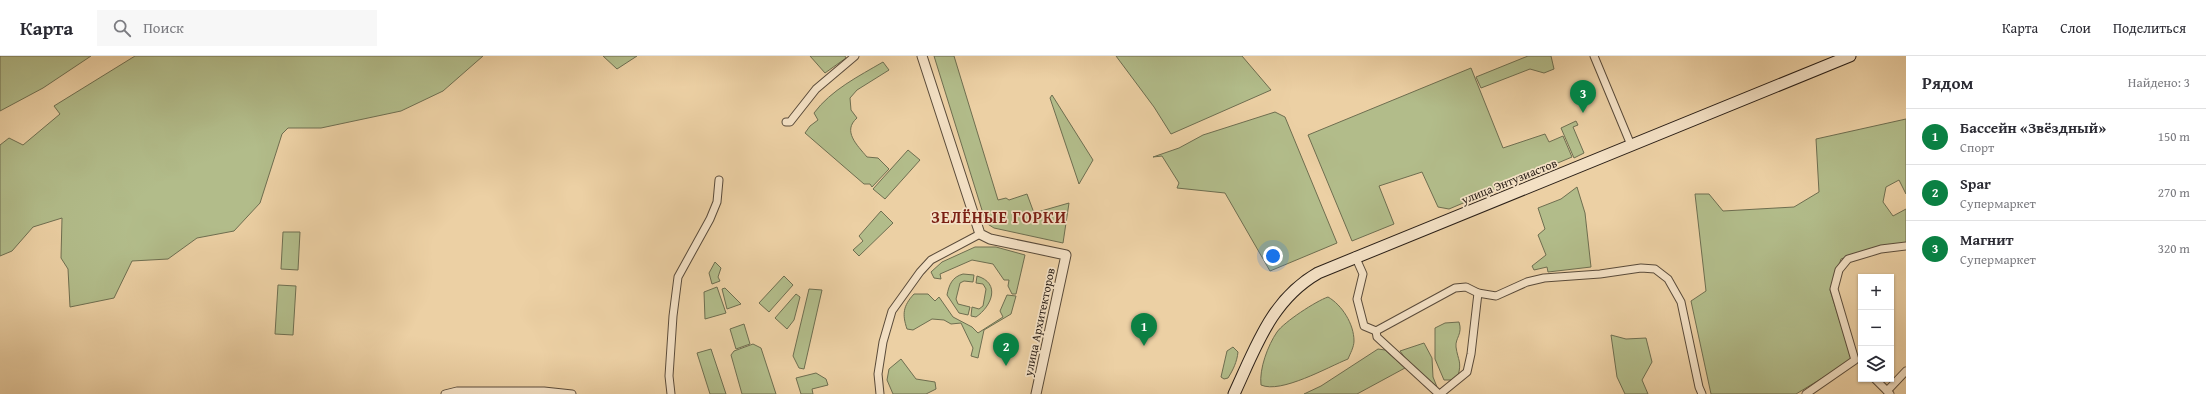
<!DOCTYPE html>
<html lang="ru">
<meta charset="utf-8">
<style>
:root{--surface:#fff;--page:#f7f7f7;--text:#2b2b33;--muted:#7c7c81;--line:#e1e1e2;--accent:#0b8043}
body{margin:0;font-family:"Gentium Book Plus",serif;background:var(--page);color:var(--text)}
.controls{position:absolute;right:12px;bottom:12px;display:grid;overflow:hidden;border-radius:0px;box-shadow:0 1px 3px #0004}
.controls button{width:36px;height:36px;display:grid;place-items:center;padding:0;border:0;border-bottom:1px solid var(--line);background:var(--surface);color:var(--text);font:20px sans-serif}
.you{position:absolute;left:1273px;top:200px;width:14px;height:14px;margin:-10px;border:3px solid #fff;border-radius:50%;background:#1a73e8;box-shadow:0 0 0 6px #1a73e833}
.badge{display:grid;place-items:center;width:26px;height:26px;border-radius:50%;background:var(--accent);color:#fff;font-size:13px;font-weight:700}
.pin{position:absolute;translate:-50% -33px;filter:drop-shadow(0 1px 2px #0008)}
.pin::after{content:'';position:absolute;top:21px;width:14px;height:12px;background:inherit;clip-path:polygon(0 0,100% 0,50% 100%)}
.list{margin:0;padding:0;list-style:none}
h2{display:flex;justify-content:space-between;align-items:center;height:52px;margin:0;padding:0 16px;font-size:17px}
h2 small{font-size:13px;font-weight:400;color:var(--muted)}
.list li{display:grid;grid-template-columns:26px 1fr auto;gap:12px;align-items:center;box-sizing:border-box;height:56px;padding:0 16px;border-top:1px solid var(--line)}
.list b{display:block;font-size:15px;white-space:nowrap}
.list p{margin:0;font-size:13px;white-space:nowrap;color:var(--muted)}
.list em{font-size:13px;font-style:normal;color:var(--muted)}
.icon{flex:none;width:22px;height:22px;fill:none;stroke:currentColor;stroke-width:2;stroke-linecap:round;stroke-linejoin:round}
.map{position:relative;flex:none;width:1906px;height:338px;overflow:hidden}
header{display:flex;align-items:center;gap:24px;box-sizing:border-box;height:56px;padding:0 20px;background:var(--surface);border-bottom:1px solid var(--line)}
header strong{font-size:19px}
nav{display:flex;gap:22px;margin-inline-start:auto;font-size:14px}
.search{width:280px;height:36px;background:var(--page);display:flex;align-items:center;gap:10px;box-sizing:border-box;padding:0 14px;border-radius:0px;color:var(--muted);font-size:15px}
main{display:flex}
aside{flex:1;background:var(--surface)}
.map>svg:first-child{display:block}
.green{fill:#b2bc8a;stroke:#6e6e50}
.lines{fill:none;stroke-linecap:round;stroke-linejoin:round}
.minor-casing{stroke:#5a4b3a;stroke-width:9}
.tertiary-casing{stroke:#5a4b3a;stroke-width:11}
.secondary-casing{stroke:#2a1f17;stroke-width:13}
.minor{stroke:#f3e0c4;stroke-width:7}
.tertiary{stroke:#f3e0c4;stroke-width:9}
.secondary{stroke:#f3e0c4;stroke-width:11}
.labels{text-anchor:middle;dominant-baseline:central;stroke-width:3.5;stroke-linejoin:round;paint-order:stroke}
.street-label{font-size:12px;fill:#2a1f17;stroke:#f3e0c4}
.district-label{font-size:16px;font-weight:bold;letter-spacing:1px;fill:#7a1f14;stroke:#f3e0c4}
</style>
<header>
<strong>Карта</strong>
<div class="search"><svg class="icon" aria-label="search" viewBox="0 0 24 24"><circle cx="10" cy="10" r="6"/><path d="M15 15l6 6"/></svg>Поиск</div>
<nav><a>Карта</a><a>Слои</a><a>Поделиться</a></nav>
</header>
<main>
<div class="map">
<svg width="1906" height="338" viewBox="0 0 1906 338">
<rect width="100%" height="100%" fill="#ecd0a4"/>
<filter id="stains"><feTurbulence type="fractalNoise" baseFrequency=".005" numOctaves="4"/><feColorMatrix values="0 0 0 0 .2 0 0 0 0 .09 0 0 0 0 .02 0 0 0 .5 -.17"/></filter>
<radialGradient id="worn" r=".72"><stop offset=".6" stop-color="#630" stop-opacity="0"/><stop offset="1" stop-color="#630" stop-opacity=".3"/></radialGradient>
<g class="green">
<polygon points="0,0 91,0 43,32 0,55"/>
<polygon points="135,0 483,0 443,35 401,55 321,72 288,72 282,78 260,147 234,175 197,182 168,203 132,205 114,242 70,251 68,213 61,202 62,162 33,171 12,195 0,200 0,89 9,82 23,89 60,58 54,50"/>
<polygon points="603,0 637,0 617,13"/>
<polygon points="810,0 845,0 846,2 825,17"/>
<polygon points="934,0 954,0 998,144 1006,142 1009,144 1027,138 1034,157 1069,147 1063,187 994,172 986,167"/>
<polygon points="1116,0 1242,0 1271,34 1171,78 1154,51"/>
<polygon points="1528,0 1551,0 1554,13 1544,17 1530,13 1481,32 1476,21"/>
<path d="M883,6L889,14L857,34L850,42L851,54L857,62C842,75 857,89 867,101L878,102L889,113L872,131L870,128H864L805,77L810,70L818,64L814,57C831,34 859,20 883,6Z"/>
<polygon points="1471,12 1503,92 1545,78 1549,86 1563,80 1572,101 1449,153 1438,151 1422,116 1379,130 1394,168 1352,185 1308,79"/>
<polygon points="1052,39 1093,104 1079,128 1050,42"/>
<polygon points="1275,56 1285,61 1337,187 1270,215 1225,137 1177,132 1179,127 1162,100 1153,101 1179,92 1203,79"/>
<polygon points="1906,63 1906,138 1899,124 1886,131 1883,146 1893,160 1906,153 1906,188 1857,197 1841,203 1830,234 1852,304 1796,338 1711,338 1691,245 1706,235 1695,138 1709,138 1723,155 1794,151 1819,136 1816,83"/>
<polygon points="1576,65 1578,69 1573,71 1584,97 1574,102 1561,72"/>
<polygon points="908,94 920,104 885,143 873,133"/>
<polygon points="1577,131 1585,157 1591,211 1548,216 1547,211 1534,214 1532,210 1546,199 1538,179 1545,173 1538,152 1561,143"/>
<polygon points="881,155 893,167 859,200 853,194 863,185 859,180"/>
<polygon points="283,176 300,176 298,214 281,213"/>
<polygon points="975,191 996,191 1025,199 1016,238 1012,238 1008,230 1009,224 1004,224 993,208 972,204 940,218 941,223 934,222 931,216 942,206"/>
<polygon points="715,206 721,212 718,221 720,225 712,228 709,217"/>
<path d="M963,218L974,219L973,226L964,225L960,227L956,243L958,248L970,251L968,259L959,257L947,239C949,229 952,221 963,218Z"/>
<polygon points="784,220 793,229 769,256 759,247"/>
<path d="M977,220C1001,227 992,250 976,261L971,260L972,251L979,253L983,250L986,233L983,228L976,227Z"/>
<polygon points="278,229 296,230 293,279 275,278"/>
<polygon points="717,231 726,257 705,263 704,236"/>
<polygon points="725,232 741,248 727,253 722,233"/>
<polygon points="809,233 822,234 804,313 799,312 793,300"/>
<polygon points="796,238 800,241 794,264 787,273 775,262"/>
<path d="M914,238H928L935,245L939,241L953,261L972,271L978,277L1003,261L1000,255L1007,239L1016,240L1011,258L984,274L978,302L971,300L973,292L961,267L951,268L944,264L932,263L913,274L907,273C902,258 903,250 914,238Z"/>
<path d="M1328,241C1342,249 1354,268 1354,285C1354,291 1350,298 1348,303C1328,311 1281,338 1261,329C1259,313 1268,289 1277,276C1284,266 1316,245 1328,241Z"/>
<path d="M1459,266C1463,278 1455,282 1456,291C1458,305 1462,305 1458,320L1452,324H1444L1435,303V272L1445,267Z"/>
<polygon points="744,268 750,288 736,293 730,273"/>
<polygon points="1611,279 1626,283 1646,282 1652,306 1642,324 1648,338 1625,338 1617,321"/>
<polygon points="1424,287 1432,302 1433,321 1437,331 1411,310 1400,295"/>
<polygon points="753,288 761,292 776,338 742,338 731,299 734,295"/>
<path d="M1233,291L1238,296C1237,306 1233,314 1228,322L1224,323L1221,321L1227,295Z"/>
<polygon points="711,293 726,338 710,338 697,297"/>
<polygon points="1378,293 1385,294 1405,312 1357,338 1304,338 1321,330"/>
<polygon points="901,303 916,323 935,326 936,333 926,338 893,338 887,324 889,313"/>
<polygon points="816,317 826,323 828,329 812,333 813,338 801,338 796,322"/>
</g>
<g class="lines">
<g class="minor-casing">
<g id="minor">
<polyline points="1594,0 1631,89"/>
<polyline points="786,66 790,66 816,33 855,0"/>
<polyline points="1355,200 1363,218 1357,243 1364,270 1376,275 1455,232 1466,231 1478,237 1496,240 1527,226 1544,222 1600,218 1641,212 1655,213 1668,223 1681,246 1699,331 1702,338"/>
<polyline points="1376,275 1377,281 1439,338"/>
<polyline points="1875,323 1890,338"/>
<polyline points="1887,335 1906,315"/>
<polyline points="445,338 457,335 544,335 572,338"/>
<polyline points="671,338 669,320 673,260 678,221 710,163 717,146 719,124"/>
<polyline points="880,338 878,318 883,286 892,255 920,216 931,204 980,178"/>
<polyline points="1440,338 1467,316 1471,298 1478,237"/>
<polyline points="1806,338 1855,304 1834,233 1839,214 1848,203 1881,193 1906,190"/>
</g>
</g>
<g class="tertiary-casing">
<polyline id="tertiary" points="922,0 980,178 990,183 1066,199 1036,338"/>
</g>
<g class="secondary-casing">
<path id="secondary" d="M1234,338C1256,291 1271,244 1318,217L1850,0"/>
</g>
<use href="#minor" class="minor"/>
<use href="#tertiary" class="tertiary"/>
<use href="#secondary" class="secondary"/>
</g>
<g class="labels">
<g class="street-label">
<text transform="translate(1509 125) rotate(-22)">улица Энтузиастов</text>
<text transform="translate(1039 266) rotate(-78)">улица Архитекторов</text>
</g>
<g class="district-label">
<text x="999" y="161">ЗЕЛЁНЫЕ ГОРКИ</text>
</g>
</g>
<rect width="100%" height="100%" filter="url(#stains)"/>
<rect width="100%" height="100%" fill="url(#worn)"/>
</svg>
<div class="controls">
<button>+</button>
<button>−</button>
<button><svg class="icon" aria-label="layers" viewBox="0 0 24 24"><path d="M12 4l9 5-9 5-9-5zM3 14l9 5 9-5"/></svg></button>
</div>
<div class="you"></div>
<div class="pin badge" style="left:1144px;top:290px">1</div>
<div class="pin badge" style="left:1006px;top:310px">2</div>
<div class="pin badge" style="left:1583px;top:57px">3</div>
</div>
<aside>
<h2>Рядом<small>Найдено: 3</small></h2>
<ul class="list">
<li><span class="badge">1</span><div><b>Бассейн «Звёздный»</b><p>Спорт</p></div><em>150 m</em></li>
<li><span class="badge">2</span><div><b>Spar</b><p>Супермаркет</p></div><em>270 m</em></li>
<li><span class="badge">3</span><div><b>Магнит</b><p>Супермаркет</p></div><em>320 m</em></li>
</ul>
</aside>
</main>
